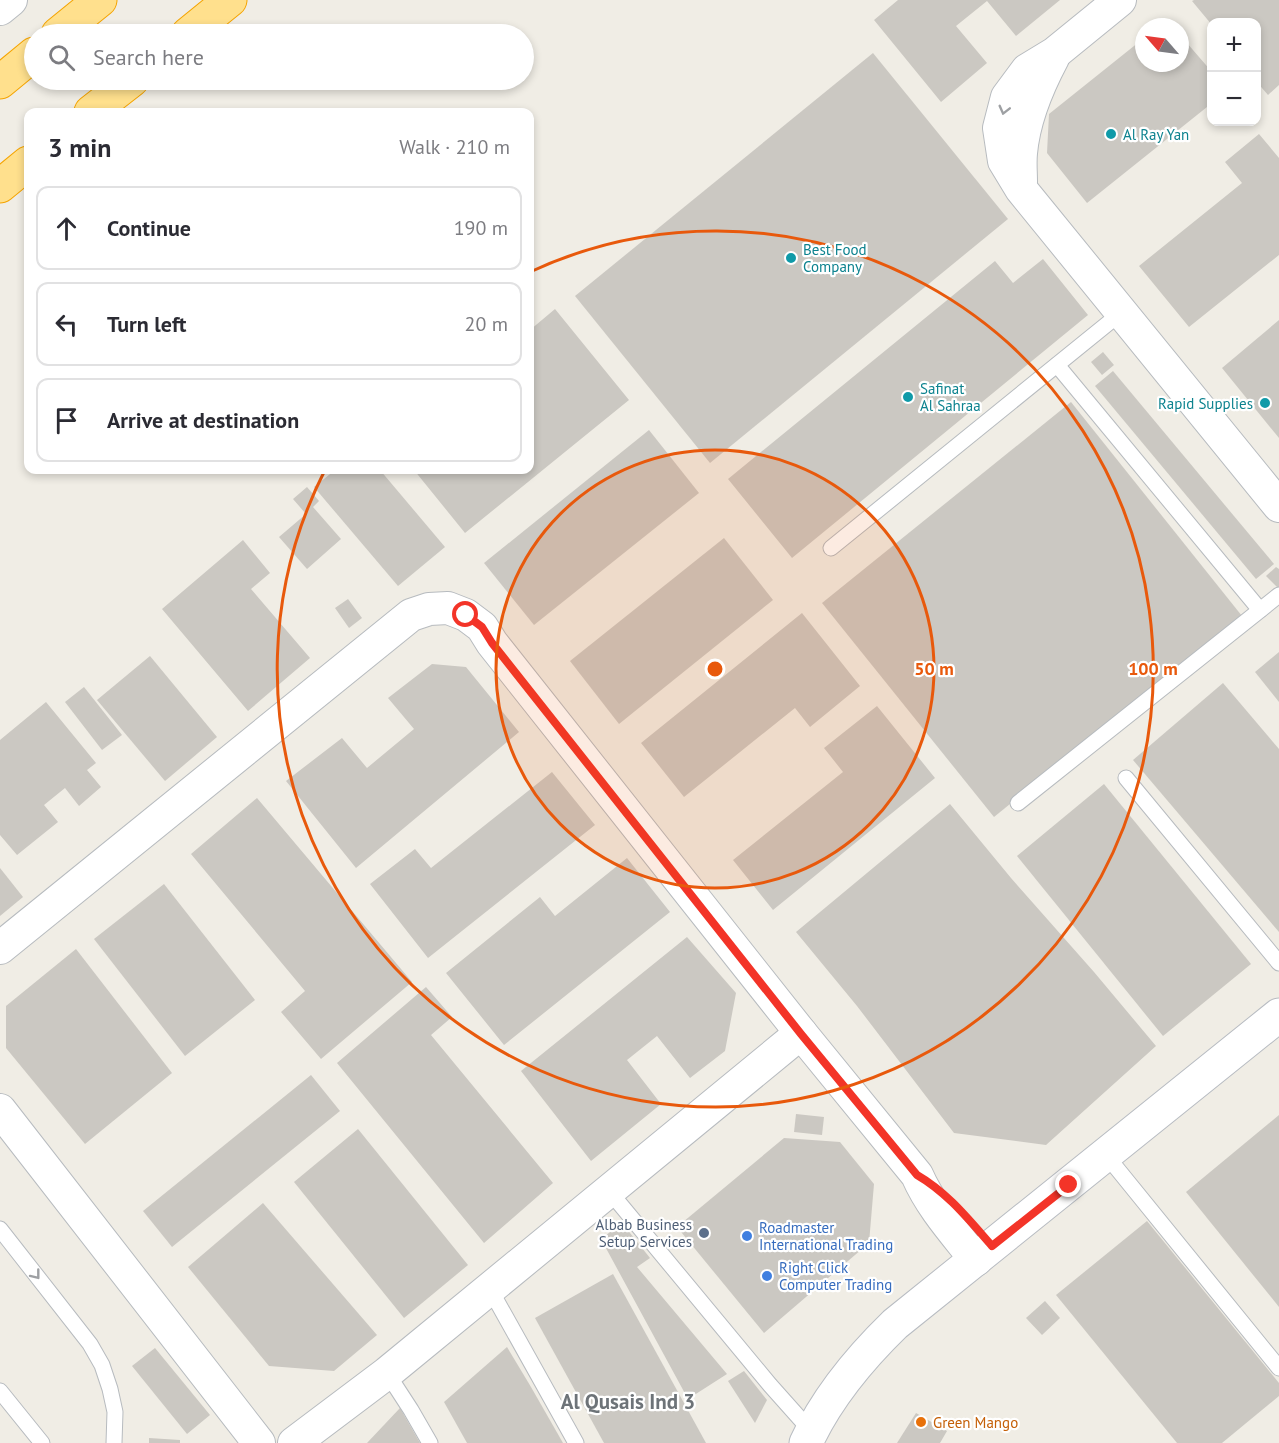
<!DOCTYPE html>
<meta charset="utf-8">
<style>
:root{--surface:#fff;--page:#f2f2f3;--text:#2b2b33;--muted:#7c7c81;--line:#e1e1e2}
body{margin:0;font-family:"PT Sans",sans-serif;background:var(--page);color:var(--text)}
.controls{position:absolute;right:18px;top:18px;display:grid;overflow:hidden;border-radius:12px;box-shadow:0 3px 9px #0003}
.controls button{width:54px;height:54px;display:grid;place-items:center;padding:0;border:0;border-bottom:2px solid var(--line);background:var(--surface);color:var(--text);font:30px sans-serif}
.compass{position:absolute;left:1135px;top:18px;width:54px;height:54px;border-radius:50%;background:var(--surface);box-shadow:0 3px 9px #0003;rotate:298deg}
.stop{position:absolute;width:18px;height:18px;margin:-14px;border:4px solid #f33428;border-radius:50%;background:#fff}
.stop.end{background:#f33428;border-color:#fff;box-shadow:0 2px 6px #0008}
.list{margin:0;padding:0;list-style:none}
h2{display:flex;justify-content:space-between;align-items:center;height:78px;margin:0;padding:0 24px;font-size:26px}
h2 small{font-size:20px;font-weight:400;color:var(--muted)}
.list li{display:grid;grid-template-columns:39px 1fr auto;gap:18px;align-items:center;box-sizing:border-box;height:84px;margin:0 12px 12px;padding:0 12px;border:2px solid var(--line);border-radius:12px}
.list b{display:block;font-size:22px;white-space:nowrap}
.list em{font-size:20px;font-style:normal;color:var(--muted)}
.icon{flex:none;width:33px;height:33px;fill:none;stroke:currentColor;stroke-width:2;stroke-linecap:round;stroke-linejoin:round}
.map{position:relative;flex:none;width:1279px;height:1443px;overflow:hidden}
.search{position:absolute;background:var(--surface);box-shadow:0 3px 9px #0003;left:24px;top:24px;width:510px;height:66px;display:flex;align-items:center;gap:15px;box-sizing:border-box;padding:0 21px;border-radius:33px;color:var(--muted);font-size:22px}
.panel{position:absolute;background:var(--surface);box-shadow:0 3px 9px #0003;left:24px;top:108px;width:510px;height:366px;border-radius:12px}
.map>svg:first-child{display:block}
.building{fill:#cbc8c2}
.lines{fill:none;stroke-linecap:round;stroke-linejoin:round}
.lane-casing{stroke:#b7bbbf;stroke-width:17}
.street-casing{stroke:#b7bbbf;stroke-width:34}
.secondary-casing{stroke:#b8bcc2;stroke-width:35}
.highway-casing{stroke:#f5a400;stroke-width:35}
.lane{stroke:#fff;stroke-width:15}
.street{stroke:#fff;stroke-width:32}
.secondary{stroke:#fff;stroke-width:33}
.highway{stroke:#ffe08d;stroke-width:33}
.oneway{stroke:#9ea0a3}
.route{stroke:#f33428;stroke-width:8}
.ring{fill:none;stroke:#e8590c;stroke-width:3}
.culture-dot{fill:#0f9aa8;stroke:#fff;stroke-width:2}
.service-dot{fill:#5c6f8a;stroke:#fff;stroke-width:2}
.shop-dot{fill:#3f7fe0;stroke:#fff;stroke-width:2}
.food-dot{fill:#e8710a;stroke:#fff;stroke-width:2}
.labels{text-anchor:middle;dominant-baseline:central;stroke-width:4.5;stroke-linejoin:round;paint-order:stroke}
.culture-label{font-size:15px;fill:#0d838f;stroke:#fff;text-anchor:start}
.service-label{font-size:15px;fill:#4e5e75;stroke:#fff;text-anchor:end}
.shop-label{font-size:15px;fill:#366cbe;stroke:#fff;text-anchor:start}
.food-label{font-size:15px;fill:#c56008;stroke:#fff;text-anchor:start}
.district-label{font-size:21px;font-weight:bold;fill:#6d7378;stroke:#fff}
.centre{fill:#e8590c;stroke:#fff;stroke-width:3}
.ring-label{font-size:18px;text-anchor:middle;font-weight:bold;fill:#e8590c;stroke:#fff;stroke-width:4.5;stroke-linejoin:round;paint-order:stroke}
</style>
<div class="map">
<svg width="1279" height="1443" viewBox="0 0 1279 1443">
<rect width="100%" height="100%" fill="#f0ede5"/>
<g class="building">
<polygon points="898,0 1060,0 1016,36 987,1 956,26 987,63 941,102 874,20"/>
<polygon points="1194,0 1279,0 1279,85 1268,95 1256,81 1256,22 1212,22 1212,25 1192,1"/>
<polygon points="1180,35 1212,72 1212,103 1087,203 1047,153 1049,114 1144,38 1144,63 1180,63"/>
<polygon points="873,53 1008,219 710,463 575,296"/>
<polygon points="1259,134 1279,158 1279,255 1189,327 1139,266 1242,183 1225,162"/>
<polygon points="1043,259 1088,315 792,558 728,479 995,261 1013,283"/>
<polygon points="555,309 629,400 465,533 414,470 530,470 530,330"/>
<polygon points="1279,320 1279,438 1222,368"/>
<polygon points="1103,352 1114,365 1102,375 1091,362"/>
<polygon points="1113,371 1274,564 1256,579 1095,386"/>
<polygon points="1071,402 1242,616 994,817 822,603"/>
<polygon points="649,430 699,493 534,625 484,563"/>
<polygon points="335,470 380,470 445,547 398,586 314,487"/>
<polygon points="307,487 319,501 313,507 341,539 307,569 279,537 306,514 293,499"/>
<polygon points="724,538 773,600 619,724 570,661"/>
<polygon points="243,540 270,573 251,589 310,658 248,711 162,609"/>
<polygon points="1276,567 1279,569 1279,589 1266,576"/>
<polygon points="348,599 362,618 349,628 335,608"/>
<polygon points="802,613 860,686 810,727 795,708 684,797 641,743"/>
<polygon points="1279,652 1279,702 1255,672"/>
<polygon points="150,656 217,737 165,781 97,700"/>
<polygon points="432,664 466,667 519,732 356,868 286,781 342,738 367,768 414,729 388,698"/>
<polygon points="1223,683 1279,749 1279,932 1133,760"/>
<polygon points="84,687 122,735 102,750 65,702"/>
<polygon points="46,702 96,763 87,770 101,787 79,806 65,788 44,805 58,822 17,855 0,835 0,740"/>
<polygon points="877,706 935,778 773,910 733,860 843,772 824,748"/>
<polygon points="552,772 595,825 428,958 370,884 415,849 431,868"/>
<polygon points="1104,784 1251,964 1163,1036 1017,856"/>
<polygon points="257,798 412,982 321,1059 281,1012 305,991 191,854"/>
<polygon points="950,804 1011,878 1094,972 1156,1046 1046,1145 954,1133 857,1006 796,932"/>
<polygon points="627,858 670,912 504,1045 446,973 540,897 555,916"/>
<polygon points="0,868 23,897 0,916"/>
<polygon points="164,884 255,1000 185,1056 94,939"/>
<polygon points="687,937 736,993 725,1051 690,1078 657,1036 627,1060 661,1104 591,1161 521,1071"/>
<polygon points="76,949 172,1073 85,1144 6,1048 6,1006"/>
<polygon points="426,987 452,1017 431,1035 553,1183 484,1243 337,1063"/>
<polygon points="311,1075 340,1111 172,1247 143,1211"/>
<polygon points="796,1114 824,1117 822,1135 794,1132"/>
<polygon points="1279,1115 1279,1307 1186,1192"/>
<polygon points="358,1129 468,1265 404,1318 294,1182"/>
<polygon points="784,1138 840,1142 874,1184 869,1243 764,1333 677,1227"/>
<polygon points="263,1203 377,1335 334,1371 269,1366 188,1267"/>
<polygon points="1147,1221 1279,1383 1279,1396 1222,1443 1177,1443 1056,1295"/>
<polygon points="622,1223 650,1258 637,1267 727,1374 688,1399 601,1239"/>
<polygon points="613,1274 706,1443 604,1443 535,1318"/>
<polygon points="1045,1301 1060,1318 1042,1335 1026,1318"/>
<polygon points="507,1347 531,1387 563,1443 467,1443 444,1402"/>
<polygon points="155,1348 210,1415 187,1434 132,1366"/>
<polygon points="744,1371 767,1400 755,1423 728,1381"/>
<polygon points="400,1408 420,1443 367,1443"/>
<polygon points="916,1413 947,1431 940,1443 897,1443"/>
<polygon points="149,1438 180,1440 180,1443 149,1443"/>
</g>
<g class="lines">
<g class="lane-casing">
<g id="lane">
<polyline points="1057,365 1260,610"/>
<polyline points="831,548 1122,312"/>
<polyline points="1126,778 1279,963"/>
<polyline points="1018,803 1279,595"/>
<polyline points="1106,1155 1279,1368"/>
<polyline points="610,1192 770,1385 811,1431"/>
<polyline points="0,1229 90,1344 102,1365 110,1389 115,1412 114,1443"/>
<polyline points="490,1289 576,1443"/>
<polyline points="387,1373 411,1410 430,1443"/>
<polyline points="0,1391 42,1443"/>
</g>
</g>
<g class="street-casing">
<g id="street">
<polyline points="1120,0 1055,53 1027,70 1007,97 999,128 1004,161 1021,189 1279,506"/>
<polyline points="0,9 11,0"/>
<path d="M1021,182C1021,172 1020,163 1021,153C1024,119 1037,88 1053,58"/>
<path d="M0,948L411,615L429,609L448,608L466,615L482,627L492,643L801,1033L917,1175C931,1207 954,1232 976,1260"/>
<polyline points="0,1110 259,1443"/>
<polyline points="294,1443 387,1373 801,1033"/>
</g>
</g>
<g class="secondary-casing">
<path id="secondary" d="M806,1443C827,1397 859,1359 895,1324L1279,1015"/>
</g>
<g class="highway-casing">
<g id="highway">
<polyline points="58,34 100,0"/>
<polyline points="188,34 230,0"/>
<polyline points="0,82 34,54"/>
<polyline points="91,112 132,80"/>
<polyline points="0,186 28,163"/>
</g>
</g>
<use href="#lane" class="lane"/>
<use href="#street" class="street"/>
<use href="#secondary" class="secondary"/>
<use href="#highway" class="highway"/>
</g>
<defs><path id="oneway-chevron" d="M-2-3.5L2.5 0L-2 3.5" fill="none" stroke-width="1.6" stroke-linecap="round" stroke-linejoin="round" transform="scale(1.5)"/></defs>
<g class="oneway">
<use href="#oneway-chevron" transform="translate(1004 110) rotate(104)"/>
<use href="#oneway-chevron" transform="translate(36 1275) rotate(52)"/>
</g>
<g class="lines">
<path class="route" d="M466,615L482,627L492,643L801,1034L917,1175C948,1193 969,1220 992,1246L1069,1185"/>
</g>
<circle cx="715" cy="669" r="219" fill="#e8590c" fill-opacity=".12"/>
<g class="ring">
<circle cx="715" cy="669" r="219"/>
<path d="M530 272A438 438 0 1 1 325 470"/>
</g>
<g class="culture-dot">
<circle cx="1111" cy="134" r="6"/>
<circle cx="791" cy="258" r="6"/>
<circle cx="908" cy="397" r="6"/>
<circle cx="1265" cy="403" r="6"/>
</g>
<circle class="service-dot" cx="704" cy="1233" r="6"/>
<g class="shop-dot">
<circle cx="747" cy="1236" r="6"/>
<circle cx="767" cy="1276" r="6"/>
</g>
<circle class="food-dot" cx="921" cy="1422" r="6"/>
<g class="labels">
<g class="culture-label">
<text x="1123" y="134">Al Ray Yan</text>
<text x="803" y="249">Best Food<tspan x="803" dy="17">Company</tspan></text>
<text x="920" y="388">Safinat<tspan x="920" dy="17">Al Sahraa</tspan></text>
<text x="1253" y="403" text-anchor="end">Rapid Supplies</text>
</g>
<g class="service-label">
<text x="692" y="1224">Albab Business<tspan x="692" dy="17">Setup Services</tspan></text>
</g>
<g class="shop-label">
<text x="759" y="1227">Roadmaster<tspan x="759" dy="17">International Trading</tspan></text>
<text x="779" y="1267">Right Click<tspan x="779" dy="17">Computer Trading</tspan></text>
</g>
<g class="food-label">
<text x="933" y="1422">Green Mango</text>
</g>
<g class="district-label">
<text x="628" y="1401">Al Qusais Ind 3</text>
</g>
</g>
<circle cx="715" cy="669" r="9" class="centre"/>
<g class="ring-label">
<text x="934" y="675">50 m</text>
<text x="1153" y="675">100 m</text>
</g>
</svg>
<div class="controls">
<button>+</button>
<button>−</button>
</div>
<svg class="compass" viewBox="-18 -18 36 36"><path d="M0-13l5 13h-10z" fill="#e53935"/><path d="M0 13l5-13h-10z" fill="#7c7c81"/></svg>
<div class="stop" style="left:466px;top:615px"></div>
<div class="stop end" style="left:1069px;top:1185px"></div>
<div class="search"><svg class="icon" aria-label="search" viewBox="0 0 24 24"><circle cx="10" cy="10" r="6"/><path d="M15 15l6 6"/></svg>Search here</div>
<section class="panel">
<h2>3 min<small>Walk · 210 m</small></h2>
<ul class="list">
<li><svg class="icon" aria-label="ahead" viewBox="0 0 24 24"><path d="M12 20V5M6 11l6-6 6 6"/></svg><div><b>Continue</b></div><em>190 m</em></li>
<li><svg class="icon" aria-label="left" viewBox="0 0 24 24"><path d="M17 20v-9H6M10 6l-5 5 5 5"/></svg><div><b>Turn left</b></div><em>20 m</em></li>
<li><svg class="icon" aria-label="arrive" viewBox="0 0 24 24"><path d="M6 21V4h12l-3 4 3 4H6"/></svg><div><b>Arrive at destination</b></div></li>
</ul>
</section>
</div>
